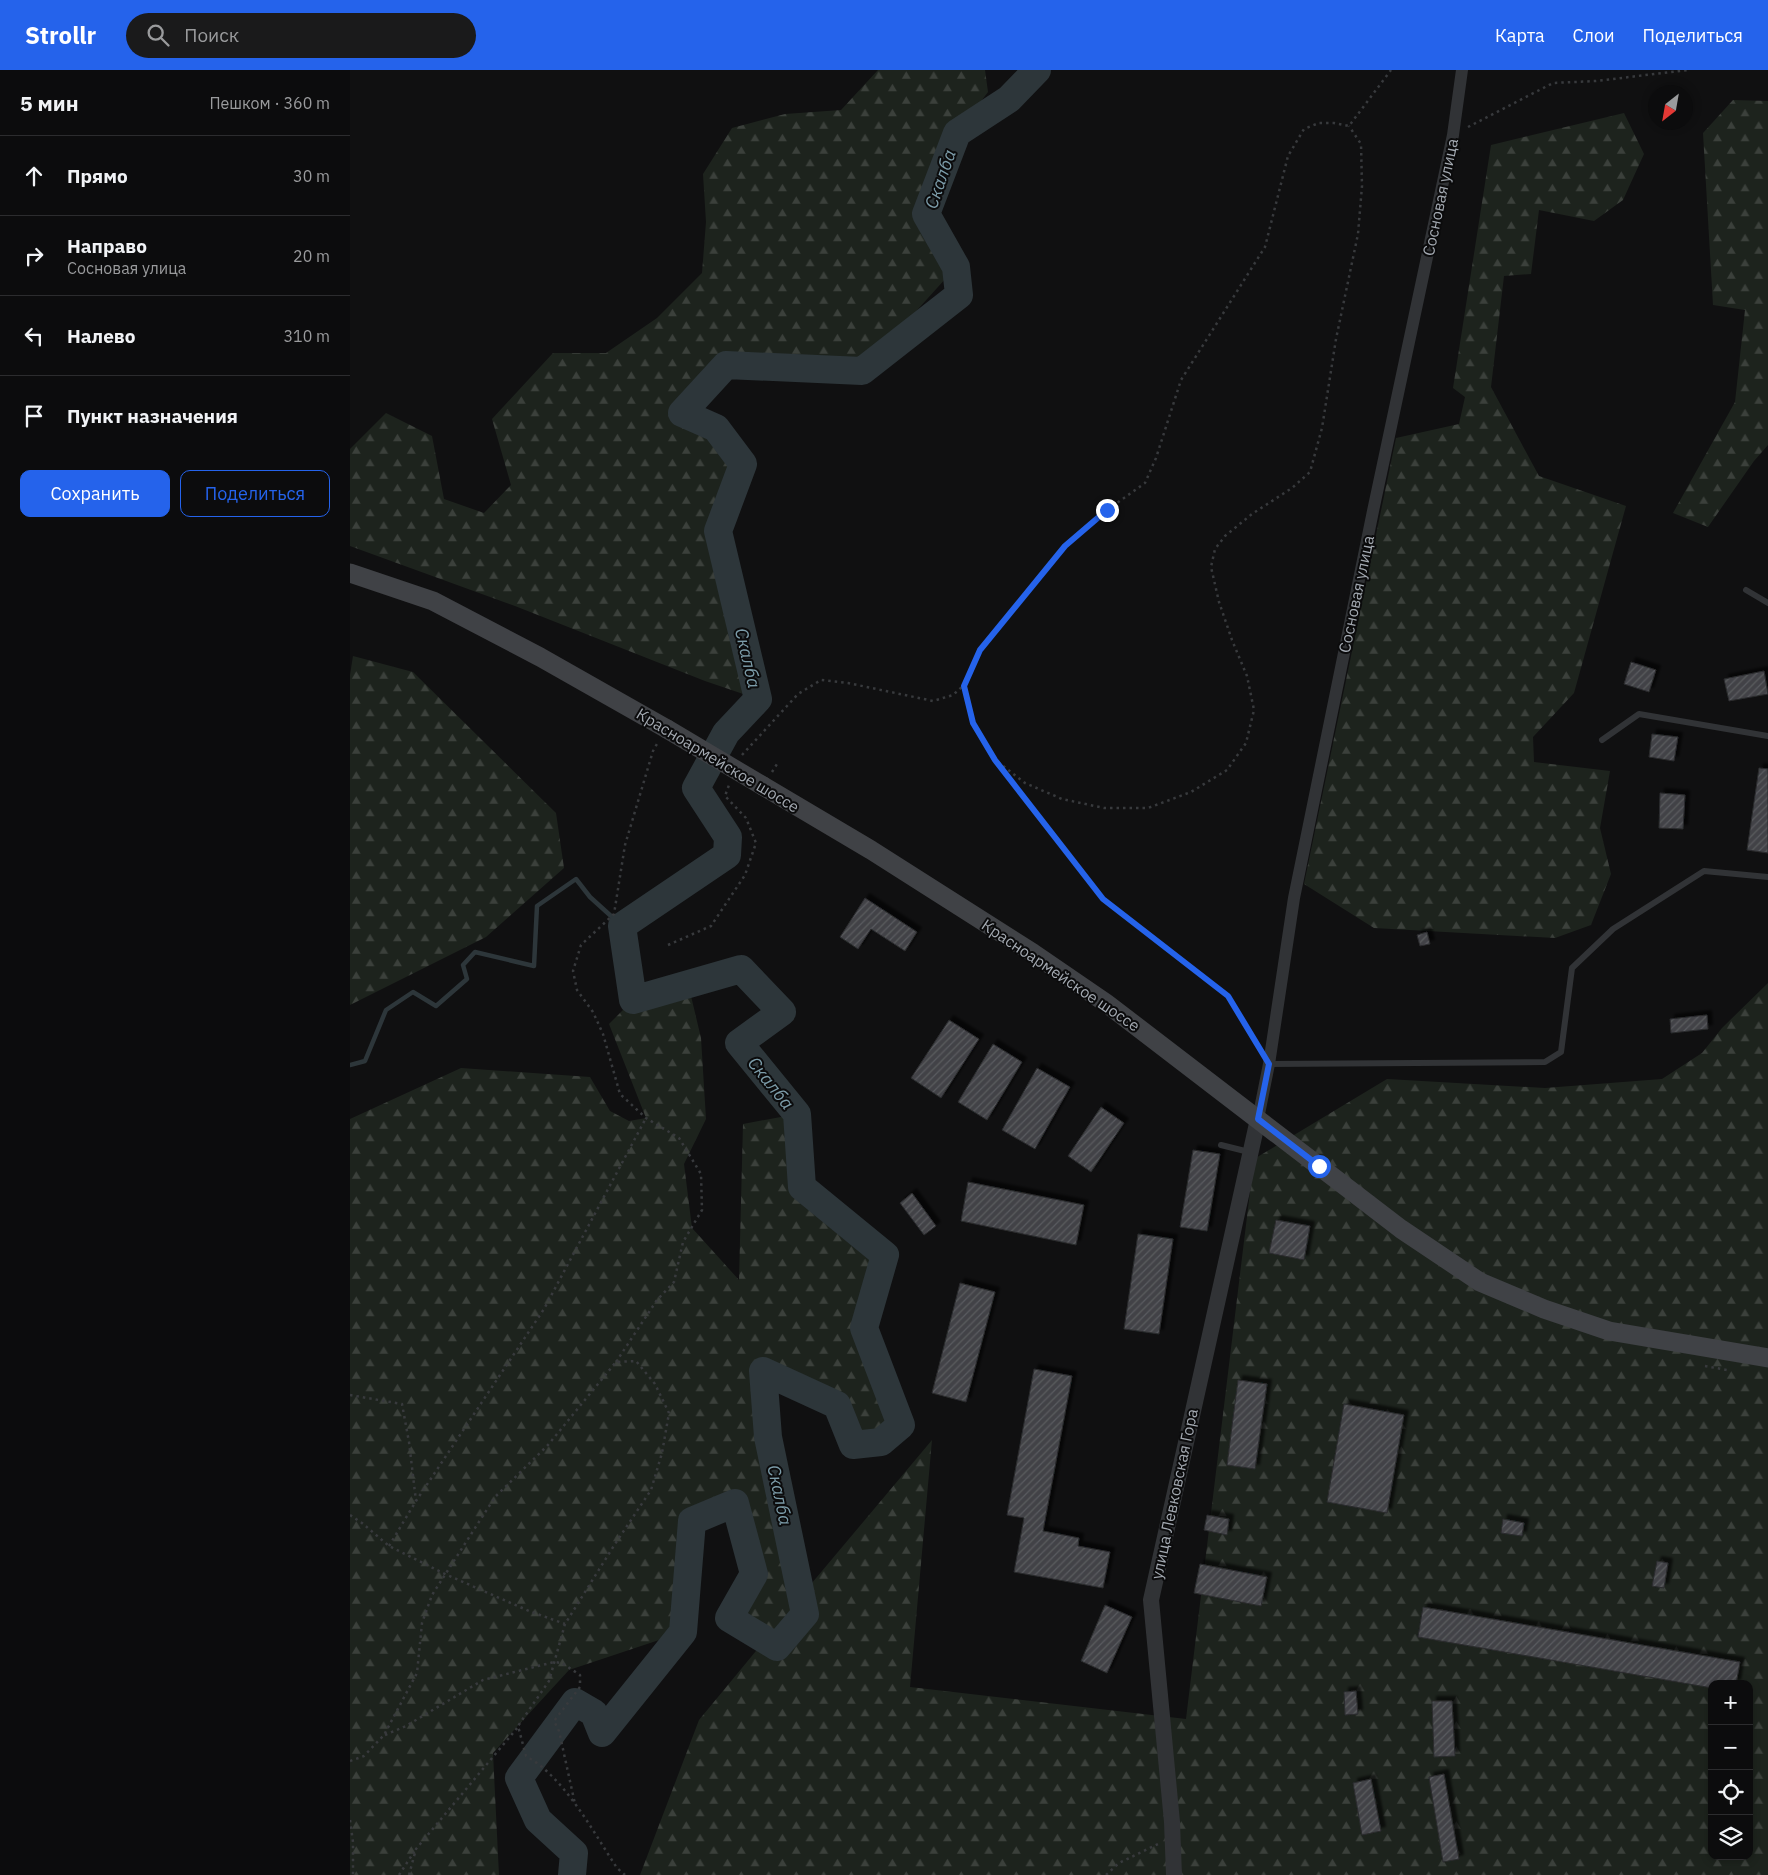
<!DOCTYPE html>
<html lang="ru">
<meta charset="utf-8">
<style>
:root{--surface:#0c0c0d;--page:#1a1a1b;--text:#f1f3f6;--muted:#9a9b9d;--line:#2c2c2e;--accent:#2563eb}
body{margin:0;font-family:"IBM Plex Sans",sans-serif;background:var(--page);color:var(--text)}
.controls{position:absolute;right:15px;bottom:15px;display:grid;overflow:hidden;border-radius:10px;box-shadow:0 2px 8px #0003}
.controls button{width:45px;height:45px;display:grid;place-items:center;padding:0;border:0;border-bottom:1px solid var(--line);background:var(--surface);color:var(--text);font:25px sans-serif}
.compass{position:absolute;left:1298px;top:15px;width:45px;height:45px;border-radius:50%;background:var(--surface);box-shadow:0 2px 8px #0003;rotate:211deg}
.stop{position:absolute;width:15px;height:15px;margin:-11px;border:4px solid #2563eb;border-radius:50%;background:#fff}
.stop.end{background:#2563eb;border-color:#fff;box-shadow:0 1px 5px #0008}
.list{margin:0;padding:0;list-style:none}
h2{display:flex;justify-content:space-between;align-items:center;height:65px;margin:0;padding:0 20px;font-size:21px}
h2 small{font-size:16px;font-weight:400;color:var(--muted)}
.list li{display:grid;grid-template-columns:32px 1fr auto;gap:15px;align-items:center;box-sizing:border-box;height:80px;padding:0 20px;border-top:1px solid var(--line)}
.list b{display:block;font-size:19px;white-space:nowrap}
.list p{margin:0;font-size:16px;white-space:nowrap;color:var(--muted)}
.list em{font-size:16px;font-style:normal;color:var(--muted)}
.actions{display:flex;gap:10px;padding:15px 20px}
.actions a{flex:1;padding:11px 0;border:1px solid var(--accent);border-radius:10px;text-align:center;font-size:18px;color:var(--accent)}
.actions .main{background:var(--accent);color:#fff}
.icon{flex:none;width:28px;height:28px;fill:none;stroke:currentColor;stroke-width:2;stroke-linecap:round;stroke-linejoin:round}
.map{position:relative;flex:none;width:1418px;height:1805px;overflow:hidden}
header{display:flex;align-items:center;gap:30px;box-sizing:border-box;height:70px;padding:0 25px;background:var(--accent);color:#fff}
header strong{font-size:24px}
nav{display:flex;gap:28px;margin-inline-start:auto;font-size:18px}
.search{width:350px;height:45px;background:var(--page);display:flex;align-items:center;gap:12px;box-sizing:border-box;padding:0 18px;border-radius:28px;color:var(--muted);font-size:19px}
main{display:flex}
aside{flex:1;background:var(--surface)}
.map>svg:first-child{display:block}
.forest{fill:url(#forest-firs);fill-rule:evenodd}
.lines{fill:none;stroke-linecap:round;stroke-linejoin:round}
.stream{stroke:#2d363a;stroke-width:4.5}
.river{stroke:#2d363a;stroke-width:28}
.building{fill:url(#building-hatch);stroke:#2a2b2d;filter:url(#shadow)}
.path{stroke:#383a3d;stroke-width:2.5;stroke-dasharray:2.5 4;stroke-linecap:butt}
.service{stroke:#313336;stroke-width:6}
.minor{stroke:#313336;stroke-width:12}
.tertiary{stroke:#313336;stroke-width:16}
.secondary{stroke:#404246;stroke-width:19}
.secondary-bridge{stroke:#404246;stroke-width:19}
.route{stroke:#2563eb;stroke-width:6}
.labels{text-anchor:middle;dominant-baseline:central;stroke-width:4;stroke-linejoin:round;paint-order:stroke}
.street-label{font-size:16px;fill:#a3a9b1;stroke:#0b0b0c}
.water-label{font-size:18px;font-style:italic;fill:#7c9ca9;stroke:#0b0b0c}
</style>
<header>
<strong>Strollr</strong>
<div class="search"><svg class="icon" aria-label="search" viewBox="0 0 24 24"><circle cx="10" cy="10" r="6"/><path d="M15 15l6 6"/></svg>Поиск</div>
<nav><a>Карта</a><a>Слои</a><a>Поделиться</a></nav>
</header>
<main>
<aside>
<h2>5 мин<small>Пешком · 360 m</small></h2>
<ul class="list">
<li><svg class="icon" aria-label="ahead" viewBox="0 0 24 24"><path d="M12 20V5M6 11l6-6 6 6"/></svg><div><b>Прямо</b></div><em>30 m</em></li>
<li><svg class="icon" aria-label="right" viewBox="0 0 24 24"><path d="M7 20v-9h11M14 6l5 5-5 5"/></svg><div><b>Направо</b><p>Сосновая улица</p></div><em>20 m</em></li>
<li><svg class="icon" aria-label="left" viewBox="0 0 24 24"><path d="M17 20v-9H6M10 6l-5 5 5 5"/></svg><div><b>Налево</b></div><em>310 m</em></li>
<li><svg class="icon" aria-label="arrive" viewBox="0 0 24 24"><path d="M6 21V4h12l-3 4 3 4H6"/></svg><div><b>Пункт назначения</b></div></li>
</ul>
<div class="actions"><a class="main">Сохранить</a><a>Поделиться</a></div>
</aside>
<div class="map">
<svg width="1418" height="1805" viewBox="0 0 1418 1805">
<defs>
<pattern id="forest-firs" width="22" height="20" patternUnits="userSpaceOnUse" patternTransform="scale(1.25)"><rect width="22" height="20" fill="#1d231d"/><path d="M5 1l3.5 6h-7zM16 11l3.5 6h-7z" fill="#3b403b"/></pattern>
<pattern id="building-hatch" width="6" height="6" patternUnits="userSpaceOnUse" patternTransform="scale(1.25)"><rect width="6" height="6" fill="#424347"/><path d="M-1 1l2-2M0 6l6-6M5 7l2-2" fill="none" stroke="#5a5b5f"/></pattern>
<filter id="shadow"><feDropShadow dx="4.5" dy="-4.5" stdDeviation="1" flood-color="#0009"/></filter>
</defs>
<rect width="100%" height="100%" fill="#101011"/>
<g class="forest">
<polygon points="528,0 635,0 638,22 607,63 576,144 606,197 512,301 376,295 332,342 366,358 393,394 368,461 408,629 355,611 165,536 0,476 0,379 36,343 82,366 94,429 134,443 161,415 142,349 203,283 256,283 307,248 352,203 356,152 353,104 382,58 435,44 491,40"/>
<polygon points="1383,30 1418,31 1418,375 1404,391 1358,457 1323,443 1385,332 1395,240 1363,235 1353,63"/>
<polygon points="1274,43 1294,84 1273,130 1244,151 1189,140 1181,204 1154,206 1141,317 1189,406 1276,436 1224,623 1183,667 1184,692 1260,701 1250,758 1261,804 1241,855 1205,868 1024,858 954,814 1046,368 1109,354 1115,327 1103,318 1141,75"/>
<polygon points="3,586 63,602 206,743 214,798 136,867 0,935 0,605"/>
<path d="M1418,913V1805H290L349,1650L415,1570L379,1548L404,1504L385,1433L342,1451L333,1562L219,1600L143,1683L149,1805H0V1049L111,998L240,1007L260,1041L279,1051L296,1048L259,954L283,930L341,926L351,968L356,1049L334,1094L342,1158L389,1210L393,1054L447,1044L452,1118L535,1185L514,1258L551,1355L531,1372L503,1375L487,1335L413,1302L418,1367L451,1526L582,1370L560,1617L836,1649L904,1089L1037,1009L1195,1018L1312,1009L1352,983L1372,958ZM1362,1614H1399V1786H1362Z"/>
</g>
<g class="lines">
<polyline class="stream" points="0,995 15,991 36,940 63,922 86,936 117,909 113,895 125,882 184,896 187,836 226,809 240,827 272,856"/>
<polyline class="river" points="222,1805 224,1783 188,1750 169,1708 225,1632 244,1643 252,1663 333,1562 342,1451 385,1433 404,1504 379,1548 427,1577 455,1544 418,1367 413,1301 487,1335 503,1375 531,1372 551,1355 514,1258 535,1185 452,1117 447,1044 389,973 432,942 391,899 283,930 272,856 377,785 378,767 346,718 376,663 408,629 368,461 393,394 366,358 332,343 376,295 512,301 609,225 606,197 576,144 607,63 659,29 687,0"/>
</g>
<g class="building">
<polygon points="1281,592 1306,600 1299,622 1274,614"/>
<polygon points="1414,601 1418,624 1379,631 1374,609"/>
<polygon points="1302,664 1328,667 1324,691 1299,687"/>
<polygon points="1409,698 1418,699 1418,783 1397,780"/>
<polygon points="1310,723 1335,725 1333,759 1309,758"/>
<polygon points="515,828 567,862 555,881 521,859 508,879 490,867"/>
<polygon points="1077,862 1080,874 1070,876 1067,865"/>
<polygon points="1357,945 1358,959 1321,963 1320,949"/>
<polygon points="599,950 629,969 591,1028 561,1008"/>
<polygon points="643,974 672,992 637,1050 608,1032"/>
<polygon points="687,998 720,1017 685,1079 652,1060"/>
<polygon points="751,1037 774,1053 741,1102 718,1086"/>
<polygon points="843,1080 870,1084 857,1161 830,1157"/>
<polygon points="618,1112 734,1135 726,1175 611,1151"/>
<polygon points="562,1123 586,1156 574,1165 550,1133"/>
<polygon points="926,1150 960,1156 954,1190 919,1183"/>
<polygon points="788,1164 823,1169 809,1264 774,1259"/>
<polygon points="610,1213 645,1222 616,1332 582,1323"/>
<polygon points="684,1299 722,1306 693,1461 729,1468 728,1476 760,1482 753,1518 664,1502 674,1448 657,1445"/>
<polygon points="888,1310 917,1314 905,1399 877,1395"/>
<polygon points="994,1334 1054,1345 1037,1443 977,1432"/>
<polygon points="857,1445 879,1449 877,1465 854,1460"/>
<polygon points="1153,1449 1174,1453 1172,1466 1151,1463"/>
<polygon points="1307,1491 1318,1493 1314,1518 1302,1516"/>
<polygon points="850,1494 917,1507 911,1536 844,1523"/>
<polygon points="755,1535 782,1547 757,1603 731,1591"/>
<polygon points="1073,1537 1390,1592 1386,1614 1362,1614 1362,1618 1068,1567"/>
<polygon points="1006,1621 1008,1644 995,1645 994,1622"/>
<polygon points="1082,1631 1102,1631 1105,1686 1084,1687"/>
<polygon points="1094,1704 1109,1789 1093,1792 1079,1707"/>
<polygon points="1021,1709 1031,1761 1012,1765 1003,1713"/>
</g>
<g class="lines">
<g class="path">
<polyline points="1118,57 1203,13 1246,11 1338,0"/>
<polyline points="392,685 448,624 471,610 498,613 583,631 603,625 614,615"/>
<polyline points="648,692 675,713 712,729 754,738 798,738 841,722 877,700 896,673 904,640 897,606 882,570 869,532 861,497 865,479 875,466 902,444 942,418 960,402 972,358 986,269 1008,164 1012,116 1011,74 999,56"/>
<polyline points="422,702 427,694"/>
<polyline points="318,875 361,856 395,805 406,773 396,748 375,726 379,715"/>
<polyline points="908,975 878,926 753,829 645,690 623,653 614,615 630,580 715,476 757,440 795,413 806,388 831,310 915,177 938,86 954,59 969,53 984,53 999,56 1041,0"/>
<polyline points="266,1292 307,1230 324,1212 333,1172 352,1140 351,1104 329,1068 296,1048 270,1024 253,964 243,942 227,920 223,901 231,875 264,844 275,775 303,681 308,672"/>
<polyline points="1355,1296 1377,1300"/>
<polyline points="0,1325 52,1334 59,1372 66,1431"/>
<polyline points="0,1445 12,1453 39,1476 95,1504 179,1541 215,1554"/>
<polyline points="39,1476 66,1431 194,1239 296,1048"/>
<polyline points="35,1665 56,1656 133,1610 204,1592 212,1593 230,1605 230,1617 204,1651 209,1661 225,1734"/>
<path d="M0,1691L14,1686L34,1665L67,1603L72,1553L82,1525L145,1427L198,1375L266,1292L286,1291L305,1314L319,1343L312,1383L301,1420L265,1474L215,1554L199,1611L168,1656L176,1686C215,1708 242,1760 267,1798L275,1805"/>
<polyline points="0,1750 3,1772 3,1805"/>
<polyline points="49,1805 64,1782"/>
<polyline points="59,1805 66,1779 168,1657"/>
<polyline points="756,1805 769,1793 808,1774"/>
</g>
<g class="service">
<polyline points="1396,520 1418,533"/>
<polyline points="1252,670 1289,644 1418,666"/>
<polyline points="919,994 1195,992 1211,982 1222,898 1263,859 1354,801 1418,807"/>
<polyline points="871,1075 899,1082"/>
</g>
<polyline class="minor" points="908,1049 919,994 944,828 1023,441 1103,65 1112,0"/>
<polyline class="tertiary" points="824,1805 822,1752 801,1530 908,1049"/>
<g class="secondary">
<polyline points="0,503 83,531 190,587 317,659"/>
<polyline points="413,716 521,780 683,883 756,933 1051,1159 1130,1212 1194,1239 1259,1261 1418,1288"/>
</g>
<polyline class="secondary-bridge" points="317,659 413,716"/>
</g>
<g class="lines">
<polyline class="route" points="757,440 715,476 630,580 614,616 623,653 645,690 753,829 878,926 919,994 908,1049 969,1096"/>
</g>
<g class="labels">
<g class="street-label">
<text transform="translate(1090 127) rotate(-78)">Сосновая улица</text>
<text transform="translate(1006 524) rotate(-78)">Сосновая улица</text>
<text transform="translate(368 690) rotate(31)">Красноармейское шоссе</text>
<text transform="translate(711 905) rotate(34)">Красноармейское шоссе</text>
<text transform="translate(824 1424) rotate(-78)">улица Левковская Гора</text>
</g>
<g class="water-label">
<text transform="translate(590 109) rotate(-71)">Скалба</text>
<text transform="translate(398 588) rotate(77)">Скалба</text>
<text transform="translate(421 1013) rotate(51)">Скалба</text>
<text transform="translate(430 1425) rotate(78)">Скалба</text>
</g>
</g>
</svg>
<div class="controls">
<button>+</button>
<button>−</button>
<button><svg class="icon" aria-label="locate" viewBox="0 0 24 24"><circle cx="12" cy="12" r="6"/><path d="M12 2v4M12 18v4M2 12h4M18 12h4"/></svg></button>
<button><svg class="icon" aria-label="layers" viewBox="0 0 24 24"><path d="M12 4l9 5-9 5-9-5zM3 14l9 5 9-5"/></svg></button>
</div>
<svg class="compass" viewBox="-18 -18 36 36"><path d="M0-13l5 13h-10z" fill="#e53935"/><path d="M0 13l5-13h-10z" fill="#9a9b9d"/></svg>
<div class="stop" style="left:969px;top:1096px"></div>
<div class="stop end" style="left:757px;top:440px"></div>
</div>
</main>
